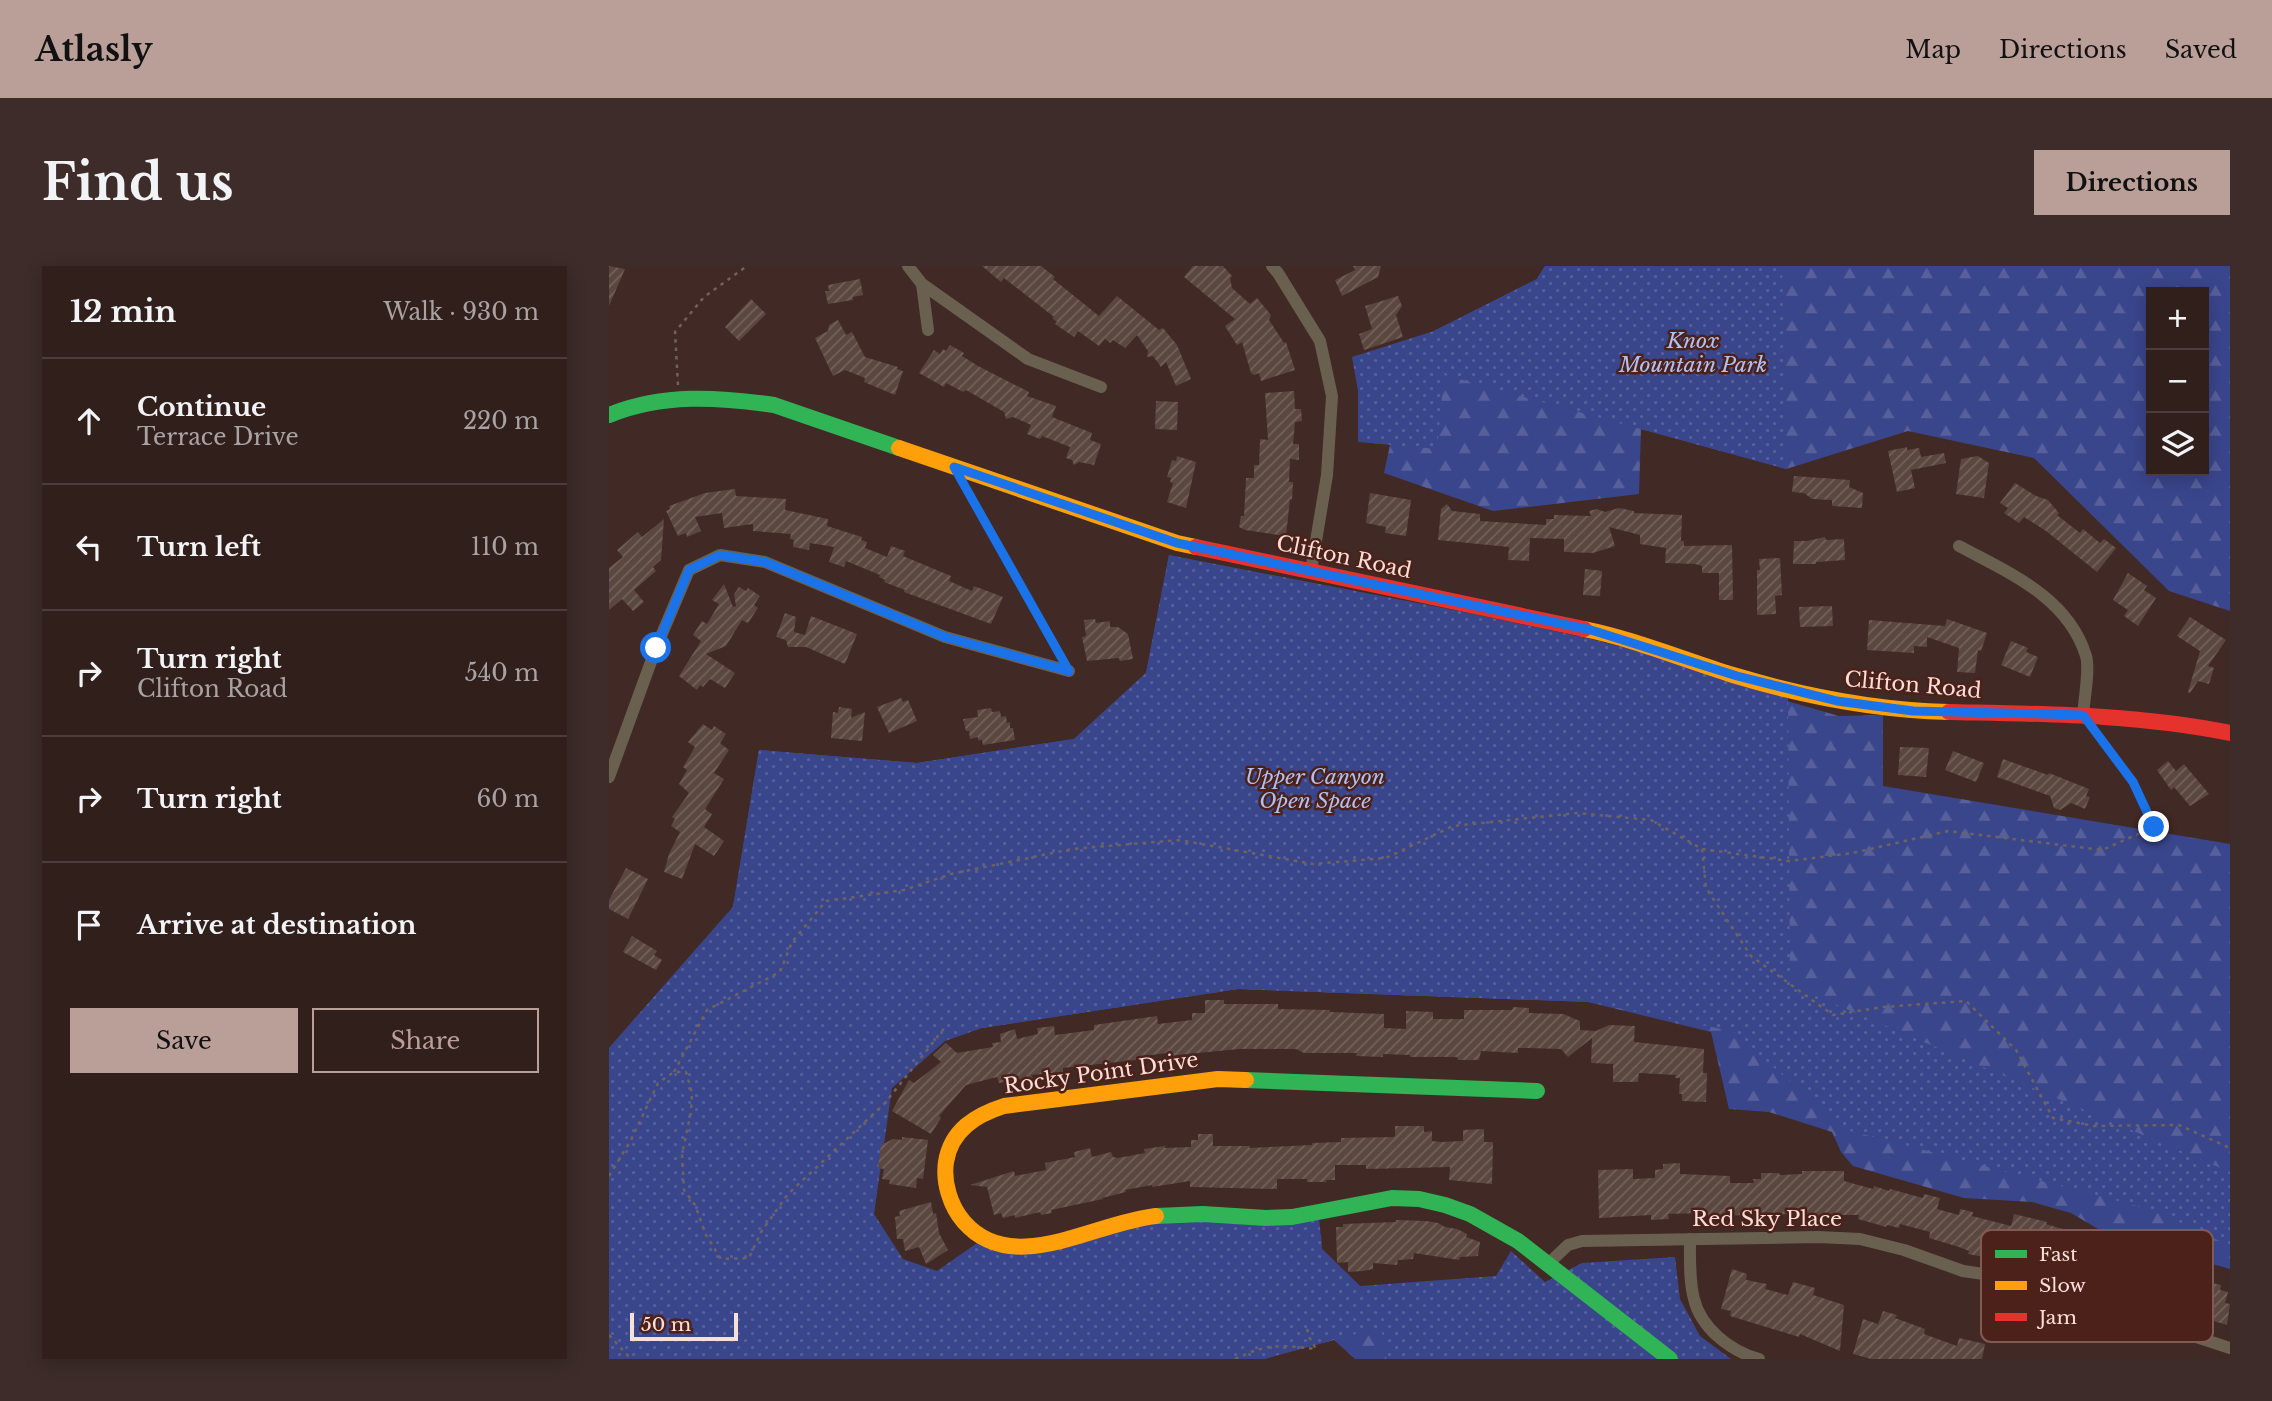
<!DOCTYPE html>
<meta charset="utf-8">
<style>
:root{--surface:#311f1c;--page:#3d2c29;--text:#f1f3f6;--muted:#a8a2a3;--line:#4c3d3b;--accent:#ba9f99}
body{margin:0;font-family:"Libre Baskerville",serif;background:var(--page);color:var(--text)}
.controls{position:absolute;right:21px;top:21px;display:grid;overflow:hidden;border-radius:0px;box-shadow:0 4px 18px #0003}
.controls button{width:63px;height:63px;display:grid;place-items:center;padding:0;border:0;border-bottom:2px solid var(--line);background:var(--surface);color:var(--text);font:35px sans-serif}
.scale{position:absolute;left:21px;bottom:18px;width:108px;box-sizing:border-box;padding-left:7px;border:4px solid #fbded8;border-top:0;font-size:19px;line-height:24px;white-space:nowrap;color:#fbded8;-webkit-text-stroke:5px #4c211a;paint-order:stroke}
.stop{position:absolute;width:21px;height:21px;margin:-16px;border:5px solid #1a73e8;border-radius:50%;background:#fff}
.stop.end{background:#1a73e8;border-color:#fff;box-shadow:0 2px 7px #0008}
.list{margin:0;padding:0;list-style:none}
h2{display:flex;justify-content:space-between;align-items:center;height:91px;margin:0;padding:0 28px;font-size:30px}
h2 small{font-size:23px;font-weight:400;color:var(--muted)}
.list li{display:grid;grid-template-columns:46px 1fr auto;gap:21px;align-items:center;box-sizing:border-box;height:126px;padding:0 28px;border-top:2px solid var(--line)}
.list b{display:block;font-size:26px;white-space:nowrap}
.list p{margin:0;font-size:23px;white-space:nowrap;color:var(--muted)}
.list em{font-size:23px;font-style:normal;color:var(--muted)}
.actions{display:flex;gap:14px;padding:21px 28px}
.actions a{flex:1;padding:16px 0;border:2px solid var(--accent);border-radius:0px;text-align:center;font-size:24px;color:var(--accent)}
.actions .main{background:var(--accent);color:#111}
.icon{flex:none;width:38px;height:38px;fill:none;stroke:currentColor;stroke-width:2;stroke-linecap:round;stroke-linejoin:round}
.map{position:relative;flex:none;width:1621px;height:1093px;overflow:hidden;border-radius:0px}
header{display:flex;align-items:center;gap:42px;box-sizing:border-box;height:98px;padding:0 35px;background:var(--accent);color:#111}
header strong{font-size:33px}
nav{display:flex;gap:38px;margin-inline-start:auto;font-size:24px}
.intro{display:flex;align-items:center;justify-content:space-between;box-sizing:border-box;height:168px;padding:0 42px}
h1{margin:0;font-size:49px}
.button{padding:18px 32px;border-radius:0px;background:var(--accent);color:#111;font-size:24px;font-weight:700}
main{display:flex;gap:42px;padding:0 42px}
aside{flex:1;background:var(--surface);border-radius:0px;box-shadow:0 4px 18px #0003}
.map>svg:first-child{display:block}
.forest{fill:url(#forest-firs);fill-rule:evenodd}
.park{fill:url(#park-dots)}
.building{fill:url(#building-hatch)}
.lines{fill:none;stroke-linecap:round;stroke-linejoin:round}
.path{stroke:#70635a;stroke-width:2.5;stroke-dasharray:3.5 5;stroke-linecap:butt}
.street{stroke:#696050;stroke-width:12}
.fast{stroke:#30b455;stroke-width:16}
.slow{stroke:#ff9f0a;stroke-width:16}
.jam{stroke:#e5322d;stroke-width:16}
.route{stroke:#1a73e8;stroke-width:9}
.labels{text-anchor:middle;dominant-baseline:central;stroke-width:5;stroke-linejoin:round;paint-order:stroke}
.park-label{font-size:21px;font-style:italic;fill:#afc0f3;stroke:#4c211a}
.street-label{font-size:21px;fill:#fbded8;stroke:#4c211a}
.key{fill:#4c211a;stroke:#805a53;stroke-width:2}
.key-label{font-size:19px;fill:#fbded8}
</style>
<header>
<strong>Atlasly</strong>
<nav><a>Map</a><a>Directions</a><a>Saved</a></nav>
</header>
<div class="intro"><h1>Find us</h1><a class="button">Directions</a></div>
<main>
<aside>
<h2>12 min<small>Walk · 930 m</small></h2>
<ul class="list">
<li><svg class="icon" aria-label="ahead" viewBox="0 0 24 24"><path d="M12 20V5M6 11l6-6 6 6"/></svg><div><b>Continue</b><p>Terrace Drive</p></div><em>220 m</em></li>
<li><svg class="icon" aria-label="left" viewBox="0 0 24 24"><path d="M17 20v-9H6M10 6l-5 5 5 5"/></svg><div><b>Turn left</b></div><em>110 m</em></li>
<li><svg class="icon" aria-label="right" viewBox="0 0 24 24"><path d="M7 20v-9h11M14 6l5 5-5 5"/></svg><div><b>Turn right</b><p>Clifton Road</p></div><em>540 m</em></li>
<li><svg class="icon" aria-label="right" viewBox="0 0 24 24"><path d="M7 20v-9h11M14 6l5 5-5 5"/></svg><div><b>Turn right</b></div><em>60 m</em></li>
<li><svg class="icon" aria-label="arrive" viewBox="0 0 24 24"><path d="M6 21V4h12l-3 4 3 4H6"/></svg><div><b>Arrive at destination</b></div></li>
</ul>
<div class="actions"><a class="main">Save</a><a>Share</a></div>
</aside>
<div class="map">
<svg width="1621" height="1093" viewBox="0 0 1621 1093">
<defs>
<pattern id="forest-firs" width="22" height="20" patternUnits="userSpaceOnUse" patternTransform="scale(1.75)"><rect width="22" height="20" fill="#3a468c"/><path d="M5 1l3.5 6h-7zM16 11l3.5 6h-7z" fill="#57609b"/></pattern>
<pattern id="park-dots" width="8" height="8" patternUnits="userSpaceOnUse" patternTransform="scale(1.75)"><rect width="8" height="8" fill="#3a468c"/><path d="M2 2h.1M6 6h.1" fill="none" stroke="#57609b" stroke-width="1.8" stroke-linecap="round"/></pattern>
<pattern id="building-hatch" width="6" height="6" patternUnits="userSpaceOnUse" patternTransform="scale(1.75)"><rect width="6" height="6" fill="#5a4740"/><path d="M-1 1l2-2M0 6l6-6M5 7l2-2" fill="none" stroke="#73615b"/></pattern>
</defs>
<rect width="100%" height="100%" fill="#412925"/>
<g class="forest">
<path d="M936,0H1621V345L1560,325L1425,192L1299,165L1177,203L1032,163L1030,228L884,245L775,207L784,165L825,65L928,13ZM1542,26H1595V205H1542Z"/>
<polygon points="560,289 1153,428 1230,450 1274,449 1274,520 1621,578 1621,1003 1496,967 1462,947 1423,936 1355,932 1244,900 1232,886 1223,866 1160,846 1120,843 1102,766 979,736 629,723 373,762 178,667 163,1049 712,968 713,983 751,1020 860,1020 963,1093 746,1093 725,1074 655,1093 0,1093 0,782 124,641 150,484 308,497 465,473 537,407"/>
</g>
<g class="park">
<polygon points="936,0 1173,0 1177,203 835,109 828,183 749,176 749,125 743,91 825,65 928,13"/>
<polygon points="560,289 850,345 978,372 1179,423 1181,719 1621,906 1621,980 1547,945 1238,864 1122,765 979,736 629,723 373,762 336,775 283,822 265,948 294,993 328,1005 371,975 397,984 532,953 710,952 713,983 751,1020 887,1010 902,985 936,1016 973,997 1066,991 1071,1033 1091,1070 1122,1093 777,1093 772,1061 655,1093 0,1093 0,782 124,641 150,484 308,497 465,473 537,407"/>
</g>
<g class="building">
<polygon points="0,0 16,3 0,40"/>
<polygon points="373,0 432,0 446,11 444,13 490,50 508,30 550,64 554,62 558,67 568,79 582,113 567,120 557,96 552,101 544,90 538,91 539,85 528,69 516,82 504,74 501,77 496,73 490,80 469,65 465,71 446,58 448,56 443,52 445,51 395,12 392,16"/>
<polygon points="584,0 614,0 623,10 621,12 623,22 641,38 648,32 662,49 660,54 675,77 677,76 686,104 652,115 650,107 645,109 642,107 633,76 628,79 616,60 626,53 575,11"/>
<polygon points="744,0 772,0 769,11 733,30 726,14 746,4"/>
<polygon points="251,13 254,29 244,31 244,34 219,38 216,25 220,25 219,19"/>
<polygon points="789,30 793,40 787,49 794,71 755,84 750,68 763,63 756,40"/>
<polygon points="142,33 157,48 130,75 116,61"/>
<polygon points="229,54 237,69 243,66 256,91 289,101 288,103 294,105 286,129 255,116 256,112 236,104 224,110 206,72 219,65 220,59"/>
<polygon points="341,79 355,87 353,90 369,100 420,126 418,130 447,140 443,151 483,167 481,174 492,178 485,199 470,196 465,199 463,194 457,192 461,181 433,170 431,173 418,168 422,159 404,151 397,153 395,146 357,124 354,126 337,117 335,121 310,107 325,84 331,88 334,83 337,85"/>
<polygon points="685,125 686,143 692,143 693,155 686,156 684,178 690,178 690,194 681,193 680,216 684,216 683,234 681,233 677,270 636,264 630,261 632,250 635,250 637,212 645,212 645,199 650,199 651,173 659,174 656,127"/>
<polygon points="547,135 569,136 568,164 546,163"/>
<polygon points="1298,181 1298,184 1310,182 1312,191 1335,187 1337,197 1302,204 1306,222 1288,226 1279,185"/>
<polygon points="568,190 587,196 577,242 558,236 564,217 561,216 562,212 558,211 563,194 567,195"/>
<polygon points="1369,190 1380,197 1375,232 1347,228 1352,193"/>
<polygon points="1185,210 1241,214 1240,221 1254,227 1253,242 1223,240 1223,234 1203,233 1195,227 1183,226"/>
<polygon points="1406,217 1427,230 1439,234 1450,247 1448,249 1471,267 1474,263 1491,277 1495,273 1507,282 1488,306 1437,265 1415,251 1410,257 1395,247 1399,242 1391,237"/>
<polygon points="126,223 127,230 177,233 176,244 219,253 218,260 253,271 252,274 258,276 256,282 278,291 282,280 296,285 294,290 342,310 340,315 363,325 365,320 394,331 382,358 295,326 296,324 275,316 276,314 270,311 271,309 237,295 235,301 220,296 225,281 201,277 200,284 184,281 185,274 181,273 182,268 144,265 144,258 115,262 113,247 86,251 92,265 78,271 77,267 69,270 57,245 61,243 60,240 96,227"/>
<polygon points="761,227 802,234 797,270 776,267 777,261 757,257"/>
<polygon points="838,238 843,245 871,248 871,255 937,259 937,253 945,253 945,249 982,250 980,245 988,243 996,246 1010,242 1025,245 1025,247 1073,249 1072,275 1075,275 1075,280 1123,279 1124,334 1110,334 1110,307 1093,307 1093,300 1086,298 1056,297 1057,282 1031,278 1031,269 1000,261 1006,280 984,287 955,286 955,273 921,272 920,295 899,294 900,281 829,274 832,243"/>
<polygon points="55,253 52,294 44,301 47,305 25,324 35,336 24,345 13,333 0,344 0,302 14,291 8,284 29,266 33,271"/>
<polygon points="1216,271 1217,274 1235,273 1236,294 1207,296 1207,298 1184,298 1185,275 1198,275"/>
<polygon points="1171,292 1173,329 1166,330 1167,348 1148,349 1148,304 1151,304 1150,293"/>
<polygon points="976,303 993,305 991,330 974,329"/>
<polygon points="1519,307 1538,320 1535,324 1547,332 1529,360 1515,350 1519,344 1504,334"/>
<polygon points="115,318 124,341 127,340 125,328 130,321 137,325 139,322 151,330 145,339 149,342 139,357 133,354 117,380 97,388 126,407 116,422 101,413 94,421 91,419 88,424 70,410 92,375 84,369 93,355 98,358 110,338 103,334"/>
<polygon points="1223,340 1224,360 1191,361 1190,341"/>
<polygon points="176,347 187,351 185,366 196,369 202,350 248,368 236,398 197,381 179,381 177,374 167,371"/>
<polygon points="1581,351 1617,374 1599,400 1605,402 1600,418 1589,415 1581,427 1579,426 1591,385 1568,370"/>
<polygon points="486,353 487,357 501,355 501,361 509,361 519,368 524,393 511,395 510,392 478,395 473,371 477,370 475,354"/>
<polygon points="1338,353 1378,367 1372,385 1369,384 1366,407 1348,406 1350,382 1318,371 1318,381 1305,380 1305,387 1258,384 1260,354 1336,360"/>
<polygon points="1402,375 1419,382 1417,386 1429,391 1421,411 1392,399"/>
<polygon points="292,432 294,436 299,434 308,455 280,467 268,441"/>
<polygon points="230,441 243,443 242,452 256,446 253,475 222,472 224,446 229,447"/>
<polygon points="382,442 383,446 391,445 392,451 397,450 398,457 401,456 401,462 404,462 406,474 374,479 373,474 369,474 369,471 361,473 360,465 357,465 354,453 369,451 368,444"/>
<polygon points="94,458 103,464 105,460 117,468 111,477 120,484 105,507 115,513 96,543 103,548 95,561 115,575 105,590 86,578 73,613 55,606 60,588 71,566 62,560 66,553 63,551 80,527 70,518 78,504 74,501 86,481 79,476"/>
<polygon points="1291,481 1320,482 1317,511 1289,509"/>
<polygon points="1344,485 1375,497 1367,516 1336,504"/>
<polygon points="1394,493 1439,509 1440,507 1480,523 1477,530 1481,531 1476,543 1462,537 1451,544 1445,542 1441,530 1388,511"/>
<polygon points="1559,495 1567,505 1575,498 1600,528 1581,540 1565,521 1562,524 1548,504"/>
<polygon points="17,602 39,613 19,653 0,643 0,634"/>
<polygon points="23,670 48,685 45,689 53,694 47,704 14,686"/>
<polygon points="596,734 615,734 615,738 669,738 669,743 721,744 721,746 775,748 775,762 797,763 797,745 824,746 824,753 855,753 855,744 903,744 904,741 920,742 920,747 954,748 971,755 971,764 987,765 1000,759 1026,760 1025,776 1095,783 1094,807 1098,807 1097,836 1073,835 1073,828 1070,828 1071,812 1066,812 1067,809 1030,807 1029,816 1004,816 1004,798 982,797 983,772 959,791 952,783 918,782 909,782 909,787 872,785 870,794 849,794 848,791 801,791 801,789 774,788 774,791 747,790 748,787 695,787 687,783 630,783 559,790 558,787 527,791 527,794 454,802 454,806 422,809 424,812 412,815 411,813 390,817 388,811 357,819 330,850 332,852 322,868 283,845 300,814 305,817 332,796 324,789 337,777 348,787 384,781 383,777 392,776 391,768 406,763 408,773 429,768 428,762 445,760 446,769 485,764 485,759 548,750 549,758 583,754 583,747 596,747"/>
<polygon points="786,860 815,860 815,866 823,865 823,875 832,876 854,875 854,864 875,863 875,876 884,876 883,918 840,914 841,901 757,903 757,899 726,899 726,914 717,914 717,916 698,916 698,913 668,913 668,923 581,921 581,915 543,921 543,919 516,924 517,926 493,932 494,933 442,944 443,947 432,949 431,946 406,952 406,949 394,952 392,947 385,949 378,921 361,919 405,905 406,910 437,904 436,897 466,891 465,886 481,882 483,891 502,886 504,891 509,892 536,887 535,883 556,880 556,882 582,881 582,874 589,874 589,868 604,868 604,880 641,880 640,882 703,879 703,877 732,876 732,872 784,871 786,870"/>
<polygon points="293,871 319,874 314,913 308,912 307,922 280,918 281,914 273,913 275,903 269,902 272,879 284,873 293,874"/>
<polygon points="1071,897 1071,908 1121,910 1121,917 1145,917 1144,913 1152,913 1152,907 1170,907 1171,909 1193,908 1193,905 1235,905 1235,915 1264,923 1265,920 1280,925 1281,923 1314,932 1315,928 1331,932 1328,943 1350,949 1351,943 1364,946 1363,950 1402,960 1405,948 1438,956 1437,958 1526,985 1524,993 1550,1000 1551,998 1564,1002 1565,999 1580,1003 1578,1011 1612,1019 1611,1024 1619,1026 1616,1037 1621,1038 1618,1059 1526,1032 1527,1028 1458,1007 1459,1005 1428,996 1382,985 1381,992 1359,988 1360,985 1350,981 1320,972 1321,966 1291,958 1290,962 1278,959 1277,961 1249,953 1250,949 1213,949 1213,952 1199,952 1199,948 1092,950 1092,947 1059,948 1060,953 1042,954 1042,949 990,952 989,904 1024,903 1024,913 1046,912 1046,904 1054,903 1054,898"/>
<polygon points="322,936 324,948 327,947 330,967 339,984 317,998 310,981 296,985 294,973 288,973 286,951 291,950 290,945"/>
<polygon points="787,954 817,955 829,957 836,961 848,963 858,968 857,971 871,976 869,990 851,991 850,994 805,987 804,993 789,994 788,999 764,997 764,1003 754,1005 739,1006 739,996 728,997 727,961 734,961 734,958 787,956"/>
<polygon points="1123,1003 1138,1008 1137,1014 1158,1018 1156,1023 1179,1029 1184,1016 1206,1022 1204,1029 1235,1039 1231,1085 1191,1068 1190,1071 1121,1050 1122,1045 1112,1043"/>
<polygon points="1274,1045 1288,1049 1286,1052 1316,1063 1315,1068 1348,1080 1350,1072 1376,1078 1373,1093 1262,1093 1244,1088 1254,1053 1269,1058"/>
</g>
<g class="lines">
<g class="path">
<polyline points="69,119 66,66 95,31 138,0"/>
<polyline points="357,222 452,390"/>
<polyline points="1093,583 1097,622 1142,690 1224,749 1274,741 1357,735 1407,784 1444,852 1485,860 1570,859 1621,882"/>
<polyline points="65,806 98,744 171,706 183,676 217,635 295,624 342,608 463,583 570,574 704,598 777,592 844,560 968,547 1042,554 1093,583 1180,595 1244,587 1339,565 1493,584 1545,561 1524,516 1487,466"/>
<polyline points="0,910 22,874 49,817 65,806 77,806 83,827 82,846 73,888 75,924 86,939 97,969 112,993 140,992 152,966 179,928 276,837 337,760"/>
<polyline points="0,1069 22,1093"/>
<path d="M626,1093C659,1077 672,1079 707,1083L699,1069L698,1061"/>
</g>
<g class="street">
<polyline points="299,0 313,18 419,93 492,121"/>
<polyline points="663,0 669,7 711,75 723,130 718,209 702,305"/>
<polyline points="313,18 319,64"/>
<path d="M1350,280C1400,307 1459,331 1477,390C1481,403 1475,434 1474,449"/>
<polyline points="0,511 47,382 80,304 111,289 156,296 336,371 460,405"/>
<path d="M1081,973C1081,992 1080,1014 1085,1033C1092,1062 1121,1085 1150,1093"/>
<polyline points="940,997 959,979 973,975 1209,971 1251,973 1295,984 1354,1005 1409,1013 1621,1082"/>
</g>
<g class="fast">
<path d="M0,149C54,127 109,131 165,139L290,182"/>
<polyline points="637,814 928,825"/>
<polyline points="547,950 594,948 657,952 683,951 783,932 810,933 836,939 861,948 909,975 1061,1093"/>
</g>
<g class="slow">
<polyline points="290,182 568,277 587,281"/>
<path d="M975,363C1025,373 1075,394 1124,409C1194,430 1267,444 1340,446"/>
<path d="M547,950C486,956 404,1012 355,956C341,940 334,916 337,896C342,864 367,849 395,840L609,813L637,814"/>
</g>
<g class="jam">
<polyline points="587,281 975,363"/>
<path d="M1340,446C1434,448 1529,448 1621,467"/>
</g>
</g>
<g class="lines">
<polyline class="route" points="47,382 80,304 111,289 156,296 336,371 460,405 345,201 568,277 982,364 1128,410 1228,435 1304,445 1474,449 1524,516 1545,561"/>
</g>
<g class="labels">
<g class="park-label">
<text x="1084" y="75">Knox<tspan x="1084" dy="24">Mountain Park</tspan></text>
<text x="706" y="511">Upper Canyon<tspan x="706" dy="24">Open Space</tspan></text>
</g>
<g class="street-label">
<text transform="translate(735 291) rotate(12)">Clifton Road</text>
<text transform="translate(1304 419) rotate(5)">Clifton Road</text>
<text transform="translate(492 807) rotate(-8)">Rocky Point Drive</text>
<text x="1158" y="953">Red Sky Place</text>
</g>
</g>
<rect x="1372" y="964" width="232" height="112" rx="10" class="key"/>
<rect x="1386" y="984" width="32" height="8" fill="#30b455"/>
<rect x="1386" y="1015" width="32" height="9" fill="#ff9f0a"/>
<rect x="1386" y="1047" width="32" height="8" fill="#e5322d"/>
<g class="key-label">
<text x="1430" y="995">Fast</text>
<text x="1430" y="1026">Slow</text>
<text x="1430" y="1058">Jam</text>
</g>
</svg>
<div class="controls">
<button>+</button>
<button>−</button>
<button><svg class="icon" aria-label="layers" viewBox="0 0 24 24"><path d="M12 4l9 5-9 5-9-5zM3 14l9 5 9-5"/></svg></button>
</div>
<div class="scale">50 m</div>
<div class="stop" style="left:47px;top:382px"></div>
<div class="stop end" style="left:1545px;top:561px"></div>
</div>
</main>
